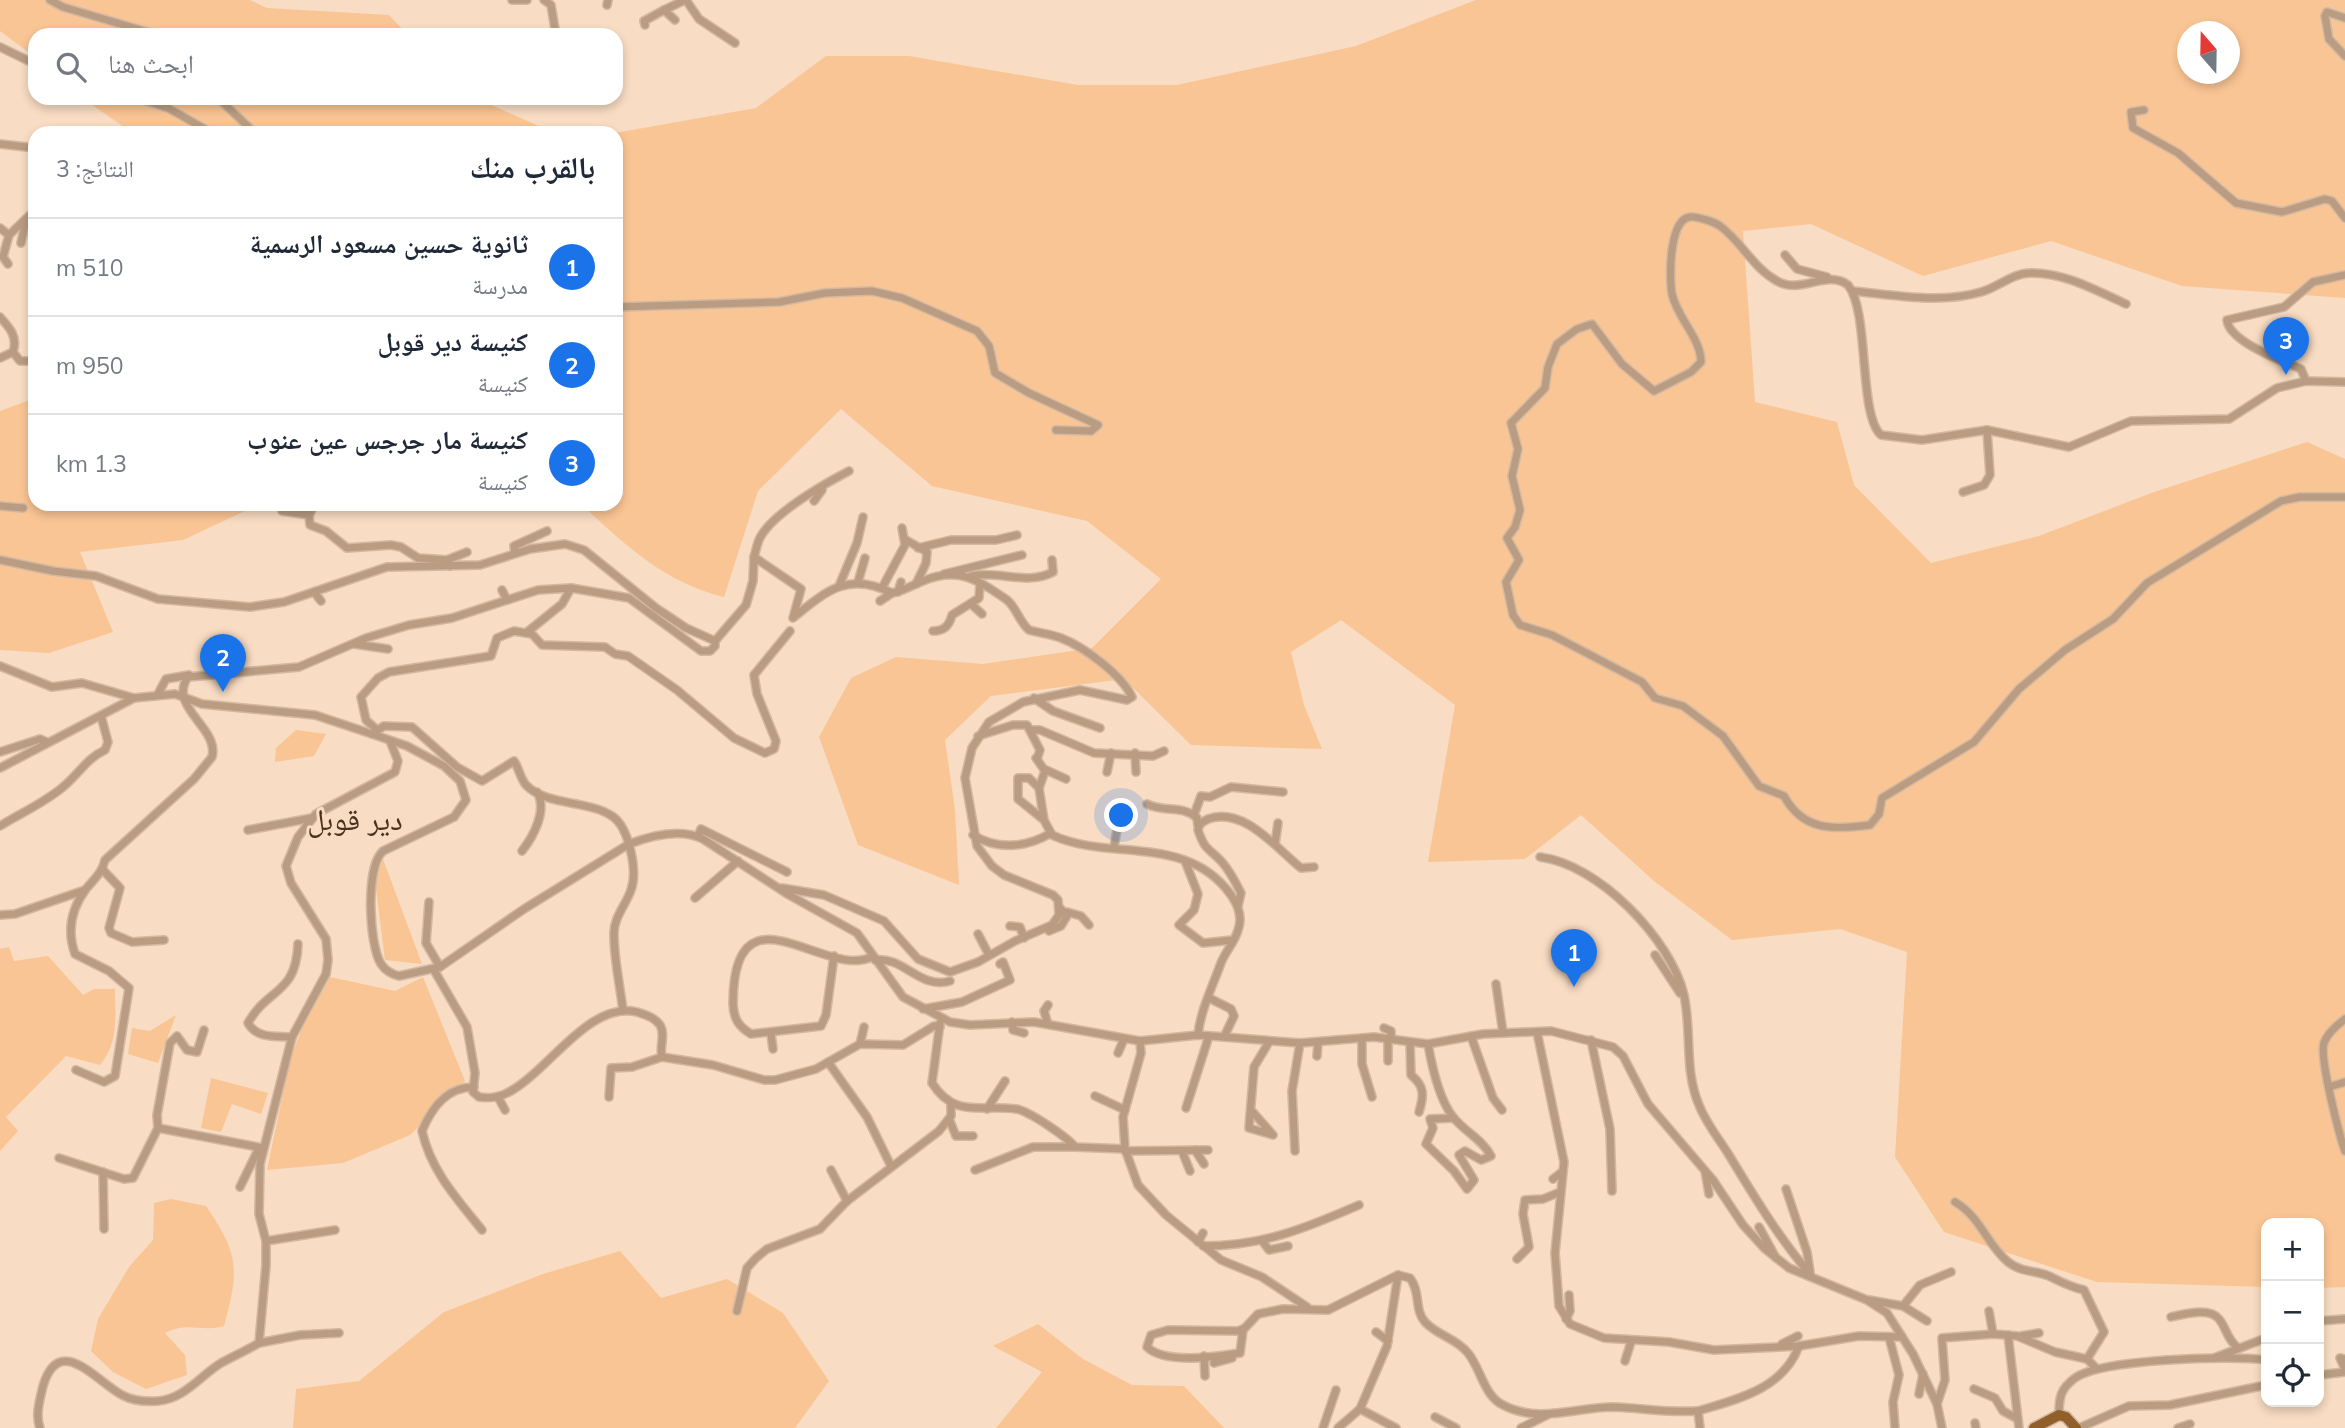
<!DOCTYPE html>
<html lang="ar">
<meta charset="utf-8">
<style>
:root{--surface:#fff;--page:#f2f2f3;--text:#1f2937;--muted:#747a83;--line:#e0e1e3;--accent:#1a73e8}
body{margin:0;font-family:Mulish,"Noto Naskh Arabic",sans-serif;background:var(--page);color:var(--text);direction:rtl}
.controls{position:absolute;right:21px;bottom:21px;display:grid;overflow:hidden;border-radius:14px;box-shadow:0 4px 10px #0003}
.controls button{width:63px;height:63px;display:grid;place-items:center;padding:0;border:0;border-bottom:2px solid var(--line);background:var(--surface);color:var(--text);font:35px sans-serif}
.compass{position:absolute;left:2177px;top:21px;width:63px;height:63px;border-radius:50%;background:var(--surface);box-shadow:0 4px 10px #0003;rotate:340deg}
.you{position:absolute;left:1122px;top:816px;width:24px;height:24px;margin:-18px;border:5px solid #fff;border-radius:50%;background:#1a73e8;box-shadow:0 0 0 10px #1a73e833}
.badge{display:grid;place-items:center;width:46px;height:46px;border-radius:50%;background:var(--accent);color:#fff;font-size:23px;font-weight:700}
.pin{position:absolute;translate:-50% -58px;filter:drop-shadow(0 2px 4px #0008)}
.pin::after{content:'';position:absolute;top:37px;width:24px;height:21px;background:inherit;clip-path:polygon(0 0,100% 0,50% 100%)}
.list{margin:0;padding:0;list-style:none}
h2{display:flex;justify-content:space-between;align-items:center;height:91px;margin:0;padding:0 28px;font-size:30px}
h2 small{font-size:23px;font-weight:400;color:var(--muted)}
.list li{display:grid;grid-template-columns:46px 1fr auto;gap:21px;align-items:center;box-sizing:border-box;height:98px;padding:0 28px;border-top:2px solid var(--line)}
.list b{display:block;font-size:26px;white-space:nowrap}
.list p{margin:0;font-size:23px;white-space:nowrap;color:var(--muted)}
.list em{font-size:23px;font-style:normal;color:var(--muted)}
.icon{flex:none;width:38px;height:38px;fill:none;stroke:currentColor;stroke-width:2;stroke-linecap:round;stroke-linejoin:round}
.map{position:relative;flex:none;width:2345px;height:1428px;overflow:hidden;direction:ltr}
.search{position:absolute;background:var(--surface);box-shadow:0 4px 10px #0003;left:28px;top:28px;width:595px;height:77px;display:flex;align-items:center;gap:18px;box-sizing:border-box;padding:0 24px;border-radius:21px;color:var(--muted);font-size:26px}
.panel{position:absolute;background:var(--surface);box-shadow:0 4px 10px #0003;left:28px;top:126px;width:595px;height:385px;border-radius:21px;direction:rtl}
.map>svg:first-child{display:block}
.green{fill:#fac594;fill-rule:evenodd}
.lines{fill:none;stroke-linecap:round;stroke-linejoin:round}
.minor-casing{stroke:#d1b8a2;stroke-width:10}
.major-casing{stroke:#d1b8a2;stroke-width:13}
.minor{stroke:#b99c81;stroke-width:7}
.major{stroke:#925f2b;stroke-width:10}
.labels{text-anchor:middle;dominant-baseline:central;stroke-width:6;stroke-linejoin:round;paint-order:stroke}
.quarter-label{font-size:30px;fill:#49331e;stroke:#f8dcc3}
</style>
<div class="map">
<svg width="2345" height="1428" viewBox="0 0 2345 1428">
<rect width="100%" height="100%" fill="#f8dcc3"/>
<g class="green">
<polygon points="0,0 250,0 267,8 389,15 408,35 35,35 35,57 0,31"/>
<path d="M1476,0H2345V298L2182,286L2051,241L1923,276L1811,224L1743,231L1755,402L1837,422L1854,485L1931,563L2039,536L2154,492L2307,442L2345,459V1287L2319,1288V1223H2266V1287L2097,1282L1944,1232L1895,1157L1907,952L1840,929L1732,940L1654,881L1581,815L1525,859L1428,862L1455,705L1341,620L1291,652L1304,705L1322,749L1191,745L1124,679L991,696L945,740L955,810L959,885L858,845L819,737L851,678L896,657L983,664L1092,648L1161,579L1087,521L932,486L841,409L758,491L724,597C665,583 624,544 581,504H616L615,133L756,108L826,56H909L1078,85H1177L1356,46ZM2188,32H2230V74H2188Z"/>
<polygon points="82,98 476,98 554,133 133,133"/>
<polygon points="35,398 35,504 260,504 183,540 80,552 113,632 49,653 0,650 0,411"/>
<polygon points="296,730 326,734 314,756 275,762 276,748"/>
<polygon points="383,859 422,964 385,960 375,881"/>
<path d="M9,947L14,961L48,956L83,995L94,989H115C115,1018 119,1042 100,1065L66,1056L6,1117L18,1131L0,1151V949Z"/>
<polygon points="330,977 395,991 423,977 465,1081 410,1135 343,1163 267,1170 290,1059 301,1031"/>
<polygon points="176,1015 158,1063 128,1054 132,1028 150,1031"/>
<polygon points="211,1078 268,1093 261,1114 232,1104 221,1132 201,1128"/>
<path d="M171,1199L206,1206C240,1256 239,1270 224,1326C199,1333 191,1321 165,1333L185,1355L187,1375L146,1389L113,1372L91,1351L98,1319L129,1267L153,1240L154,1203Z"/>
<polygon points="620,1251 661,1298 727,1279 783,1313 829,1381 795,1428 293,1428 296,1389 359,1381 444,1312 543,1274"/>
<polygon points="1038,1324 1083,1359 1132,1385 1184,1386 1224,1428 996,1428 1042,1372 993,1346"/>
</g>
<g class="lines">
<g class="minor-casing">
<g id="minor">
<polyline points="50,0 63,7 158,35"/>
<polyline points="512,0 527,0"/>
<polyline points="544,0 551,5 556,35"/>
<polyline points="686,0 699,19 735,43"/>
<polyline points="607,5 608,0"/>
<polyline points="2345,18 2327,12 2325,16 2329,39 2345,56"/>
<polyline points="675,20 664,10 685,0"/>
<polyline points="645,25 644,21 664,10"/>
<polyline points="0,47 35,64"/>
<polyline points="137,98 168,108 212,133"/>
<polyline points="218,98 255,133"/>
<polyline points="2144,110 2131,112 2133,128 2178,153 2236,203 2282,212 2325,199 2332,201 2345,218"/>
<polyline points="0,144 35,148"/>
<polyline points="0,228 9,235 35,210"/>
<polyline points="21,243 26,220"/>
<polyline points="1785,255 1797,269 1827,277"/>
<polyline points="8,264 3,257 9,235"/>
<path d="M1853,291C1894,295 1940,304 1981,292C1997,288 2013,273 2030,273C2064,272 2097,291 2126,304"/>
<polyline points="616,307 779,302 825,293 872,291 902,298 977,331 989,346 995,373 1029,393 1098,425 1091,431 1056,430"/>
<path d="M0,317C10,328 18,337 13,352L0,358"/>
<polyline points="13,352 20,361 35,361"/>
<path d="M2306,381L2301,369C2283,361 2229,342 2227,320L2284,307L2313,282L2345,275"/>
<path d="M2345,382L2306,381L2277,388L2229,419L2131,421L2069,447L1987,430L1922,440L1881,435C1858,414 1870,312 1848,285C1826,269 1801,295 1777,281C1753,268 1741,241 1720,226C1715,222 1696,216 1690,217C1669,219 1669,278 1672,294C1677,318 1701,338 1701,362L1691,372L1654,391L1622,364L1592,324L1577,329L1557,344L1548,367L1545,388L1511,423L1518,449L1512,476L1520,510L1515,527L1507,538L1519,560L1506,582L1513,615L1520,625L1552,635L1642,682L1655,698L1683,706L1723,736L1759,786L1784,796C1803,831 1833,830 1870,825L1879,814L1882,798L1974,742L2019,689L2065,650L2113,619L2147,583L2281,501L2300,497H2345"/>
<polyline points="1963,492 1984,485 1990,475 1987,430"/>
<polyline points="814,501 822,490"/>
<polyline points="315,504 309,515 310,525 326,531 347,548 391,545 401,547 418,558 447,560 450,566"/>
<polyline points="0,506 23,508"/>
<polyline points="282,511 309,515"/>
<polyline points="906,540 927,552 926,563 916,584"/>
<polyline points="918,548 951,540 996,540 1017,535"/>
<polyline points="515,553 514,546 547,531"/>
<path d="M754,557C756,551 757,542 761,536C775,512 824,484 849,471"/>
<path d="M0,560L53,571L96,576L158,599L250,607L284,602L387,567L480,565L530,549L565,544L584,550L656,608L686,628L715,641L746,605L753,581L754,557L801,589L793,618C826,591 848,571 892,593C904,591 912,585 923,581C959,566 978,580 1007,600C1017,608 1019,622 1029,630C1039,633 1051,634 1061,638C1084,647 1121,674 1132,697L1127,700L1080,690L1023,702L989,722L972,748L965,778L977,846L992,866L1004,875L1053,895L1058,900L1059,915L1052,925L1015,941L978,962L950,972L918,959L884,921L824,895L782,888"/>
<polyline points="447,560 467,552"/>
<polyline points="944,574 1022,555"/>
<path d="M971,576C998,570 1027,586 1053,572L1052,560"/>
<polyline points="858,582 865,558"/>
<polyline points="839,586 857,543 863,517"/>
<polyline points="882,588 905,545 902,528"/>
<polyline points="502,590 507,600"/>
<polyline points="314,592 321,601"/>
<polyline points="898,592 901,582"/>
<polyline points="880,601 892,593"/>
<polyline points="971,604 982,614"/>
<path d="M933,631C944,631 949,626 952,615L979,598L980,584"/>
<polyline points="526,633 532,634 542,645 605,647 615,654 628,656 677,690 734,738 765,753 774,749 776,741 757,694 754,675 790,631"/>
<polyline points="354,644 388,649"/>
<polyline points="0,666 52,687 82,683 134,698"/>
<polyline points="158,694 166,679 189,675"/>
<polyline points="1034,698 1053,711 1100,728"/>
<polyline points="376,729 366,720 361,697 378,678 389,672 491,656 497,638 514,631 526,633 562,604 571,588"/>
<polyline points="1032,730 1040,730 1094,753 1153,756 1164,751"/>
<path d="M372,734L384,726L412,727L457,767L482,781L514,761C519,768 520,778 526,785C546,806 588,800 612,816C629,827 638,871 631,890C626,905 613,918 614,935C614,959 620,986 623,1010"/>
<polyline points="978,736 1013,725 1027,725 1040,750 1037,759"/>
<polyline points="0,752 40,739 47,742"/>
<polyline points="1135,753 1136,772"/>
<polyline points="1036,758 1045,771 1039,788"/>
<path d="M0,768L134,698L175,694L202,704L315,715L372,734L407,746L444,766L460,781L466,800L454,817L383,851C365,867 369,945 381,964C385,970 391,974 399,976L440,967L524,909L629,844C650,836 681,828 703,839L789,895L857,933L903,997L950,1022L970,1025L1034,1022L1140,1041L1198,1035L1300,1043L1374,1037L1428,1044L1483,1034L1551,1031L1613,1047L1623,1056L1648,1104L1713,1180L1743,1225L1764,1248L1789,1268L1867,1300L1887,1313L1913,1354L1937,1404L1942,1428"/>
<polyline points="1044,769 1066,779"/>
<polyline points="1107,772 1111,753"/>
<path d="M1147,804C1164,813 1181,804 1197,818L1198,826"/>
<polyline points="1194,815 1201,796 1210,797 1231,787 1283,792"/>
<path d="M1044,820L1039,788L1029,778H1018V799L1044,820L1052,835C1110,862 1187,833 1231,895C1238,905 1243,917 1238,930C1235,942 1225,952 1221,963C1213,985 1200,1012 1198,1035"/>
<path d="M0,826C21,813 44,803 63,787C78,775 87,758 105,750L108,742L101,716"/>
<polyline points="248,830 312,818"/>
<path d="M973,835C997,850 1026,848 1051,833"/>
<polyline points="698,836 701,829 787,872"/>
<polyline points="1275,844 1278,823"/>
<polyline points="1114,847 1117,830"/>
<path d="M522,851C533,837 548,810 537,792"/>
<path d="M1540,857C1598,864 1671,939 1684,995C1692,1032 1684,1070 1699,1105C1706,1123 1719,1139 1729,1155C1754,1196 1779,1238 1810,1274"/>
<polyline points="1185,861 1198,894 1194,910 1179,925 1203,943 1233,940"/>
<polyline points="103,870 120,888 109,928 111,933 132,942 164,940"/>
<polyline points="695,898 738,861"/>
<polyline points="429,902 426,943 440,967"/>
<path d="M1238,906L1241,893C1236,883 1230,871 1222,862C1209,848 1205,851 1198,830C1199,824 1202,822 1208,819C1244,806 1277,849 1301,868L1314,867"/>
<polyline points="1067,912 1081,916 1089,925"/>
<polyline points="0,915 15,914 85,890"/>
<polyline points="1010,926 1020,927 1024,938"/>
<polyline points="1049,931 1061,926 1067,916 1060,908"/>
<polyline points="978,934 989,955"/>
<polyline points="1655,955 1680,993"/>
<path d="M834,956L826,1015L821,1026L751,1034C738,1026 734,1019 733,1004C733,876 828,983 873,956"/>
<path d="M875,960C904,956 920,990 950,981"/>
<path d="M434,970L467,1027L475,1073L473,1092L479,1097C492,1099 502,1097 514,1089C550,1068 590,1001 637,1012C646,1015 654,1017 660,1025C666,1035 659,1046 662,1057L713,1065L764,1080H775L816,1069L860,1044L903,1045L934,1026L940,1027"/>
<polyline points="1496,984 1503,1033"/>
<polyline points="1209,998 1231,1009 1234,1016 1224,1037"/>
<polyline points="1048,1005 1044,1011 1048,1024"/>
<polyline points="923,1009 962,1002 1010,980 1003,962 1000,964"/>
<path d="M2345,1019C2337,1025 2327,1033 2324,1043C2319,1057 2339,1134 2345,1151"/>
<polyline points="1012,1022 1013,1030 1024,1033"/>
<path d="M940,1023L932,1083C955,1119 981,1104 1016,1109C1029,1111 1067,1137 1075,1147L1125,1149"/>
<polyline points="1384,1028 1391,1031 1391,1039"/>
<polyline points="1537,1032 1564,1162 1555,1253 1559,1306 1570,1324 1604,1338 1669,1342 1714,1350 1799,1346 1859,1336 1902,1337"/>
<polyline points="771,1034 773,1049"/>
<polyline points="1471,1036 1493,1098 1502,1110"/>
<path d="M292,1037C275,1036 257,1039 248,1023C268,987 296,995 298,944"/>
<polyline points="1362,1038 1362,1064 1372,1097"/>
<polyline points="1591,1040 1610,1129 1612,1191"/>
<polyline points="1140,1041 1141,1053 1123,1117 1125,1149 1138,1185 1166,1215 1221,1260 1262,1277 1307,1307"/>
<path d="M1410,1043L1411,1075C1425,1086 1424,1096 1419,1112"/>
<polyline points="860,1044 864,1027"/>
<path d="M1428,1044C1432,1067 1439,1099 1453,1117C1465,1132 1482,1139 1491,1156L1481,1160L1465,1151L1459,1155L1474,1180L1467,1189L1454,1171L1426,1144L1433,1128L1430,1119L1454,1118"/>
<polyline points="1118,1053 1124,1039"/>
<polyline points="1317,1056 1318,1042"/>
<polyline points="1388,1061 1388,1038"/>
<polyline points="828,1062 867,1117 891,1166"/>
<path d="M76,1070L104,1082L115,1076L129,988L109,971L75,954C67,931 71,909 86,889C94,879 102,873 105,860L194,779L212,757C220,728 167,707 188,677L299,667L366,638L409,625L452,618L538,590L571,588L629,598L701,651H710L715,646V641"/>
<path d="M474,1087C447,1087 432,1107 422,1131C431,1171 457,1199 482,1230"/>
<polyline points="2329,1087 2345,1082"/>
<polyline points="1095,1096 1125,1110"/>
<polyline points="498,1097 505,1110"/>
<polyline points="609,1097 611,1068 632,1067 662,1057"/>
<polyline points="1186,1108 1209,1036"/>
<polyline points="987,1109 1005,1081"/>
<polyline points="1251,1110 1273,1135 1249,1128 1254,1067 1269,1042"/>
<polyline points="949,1119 956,1136 973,1136"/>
<polyline points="158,1128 263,1148"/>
<polyline points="1195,1150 1204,1164"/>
<polyline points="1125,1151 1208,1150"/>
<polyline points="1182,1151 1190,1171"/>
<polyline points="1295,1151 1292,1091 1300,1043"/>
<polyline points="59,1158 124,1179 133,1178 158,1128 157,1115 170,1043 177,1036 187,1050 197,1052 204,1030"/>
<polyline points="831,1170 847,1201"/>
<polyline points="975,1170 1033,1147 1075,1147"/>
<polyline points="1705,1171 1709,1194"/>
<polyline points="103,1172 104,1229"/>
<polyline points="1553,1179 1562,1172"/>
<polyline points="240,1187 259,1148"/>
<polyline points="1786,1189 1807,1252 1810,1272"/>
<path d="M1955,1202C1981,1217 1987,1245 2008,1262C2022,1273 2035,1270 2049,1276C2061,1282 2070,1287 2084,1290L2104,1332L2087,1359"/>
<polyline points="1759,1227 1776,1258"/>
<polyline points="266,1241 335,1230"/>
<polyline points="1198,1242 1203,1233"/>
<polyline points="1263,1242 1269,1250 1288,1246"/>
<path d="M1203,1246C1263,1246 1306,1228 1359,1205"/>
<polyline points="1517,1259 1529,1247 1523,1214 1525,1200 1543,1199 1560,1192"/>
<polyline points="1869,1300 1903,1306 1927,1321"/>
<polyline points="1903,1306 1920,1285 1951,1272"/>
<polyline points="737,1311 747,1268 756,1258 767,1249 820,1229 847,1201 939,1131 951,1116 951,1104"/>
<polyline points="1989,1311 1993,1334"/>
<path d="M2171,1317C2184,1314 2210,1307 2219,1319C2227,1329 2227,1339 2237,1347"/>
<polyline points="1566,1319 1570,1311 1569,1295"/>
<polyline points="2319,1321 2345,1319"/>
<path d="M1245,1328L1238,1331L1168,1330L1151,1335L1147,1347C1164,1364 1216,1357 1240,1353L1243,1330L1258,1314L1283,1309L1328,1310L1398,1275L1410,1278C1421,1292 1414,1310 1425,1322C1438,1336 1456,1338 1468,1353C1481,1369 1484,1396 1503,1405C1539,1424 1576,1407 1613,1407C1642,1408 1669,1413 1698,1411"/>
<polyline points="1376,1332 1388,1341"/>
<polyline points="2008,1335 2019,1428"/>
<polyline points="2021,1336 2039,1333"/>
<polyline points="1889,1337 1899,1375 1893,1402 1895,1428"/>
<polyline points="259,1343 300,1335 339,1333"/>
<polyline points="1782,1344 1798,1336"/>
<polyline points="1204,1356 1205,1376"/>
<polyline points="2214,1358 2266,1338"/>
<polyline points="2345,1359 2340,1358 2345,1369"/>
<polyline points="1625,1361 1631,1342"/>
<polyline points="1214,1363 1232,1358"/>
<polyline points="2319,1375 2345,1372"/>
<polyline points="1974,1389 1995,1398 2003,1411 2016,1418"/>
<polyline points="1919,1394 1923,1374"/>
<polyline points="1937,1404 1945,1380 1942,1338 1993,1334 2017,1336 2055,1352 2087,1359 2096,1368"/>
<polyline points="1360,1409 1396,1428"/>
<path d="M2059,1415C2059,1398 2060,1389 2075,1378C2101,1359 2232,1355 2266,1360"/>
<polyline points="1435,1417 1456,1428"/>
<polyline points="1975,1423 1976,1428"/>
<path d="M40,1428C35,1415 40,1399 43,1386C59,1332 96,1381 122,1395C133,1401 145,1402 158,1401C184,1399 200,1376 221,1363C234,1356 247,1350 259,1343L266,1265V1241L259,1214L260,1164L292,1037L326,974L328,960L326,939L291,883L286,866L298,837L316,814L395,772L398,761L390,741"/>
<polyline points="1323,1428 1336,1390"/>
<polyline points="1338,1428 1360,1409 1387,1346 1398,1275"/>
<polyline points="1521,1428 1547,1415"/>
<path d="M1700,1428L1698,1411C1738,1399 1783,1389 1799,1346"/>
<polyline points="2079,1428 2129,1406 2170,1405 2266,1385"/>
<polyline points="2178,1428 2190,1424"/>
</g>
</g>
<g class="major-casing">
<polyline id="major" points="2034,1428 2059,1415 2066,1417 2076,1428"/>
</g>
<use href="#minor" class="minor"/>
<use href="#major" class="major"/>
</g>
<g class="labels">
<g class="quarter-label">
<text x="355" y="819">دير قوبل</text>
</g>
</g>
</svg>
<div class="controls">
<button>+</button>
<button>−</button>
<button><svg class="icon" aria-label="locate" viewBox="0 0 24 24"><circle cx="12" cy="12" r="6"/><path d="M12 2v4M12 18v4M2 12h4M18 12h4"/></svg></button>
</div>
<svg class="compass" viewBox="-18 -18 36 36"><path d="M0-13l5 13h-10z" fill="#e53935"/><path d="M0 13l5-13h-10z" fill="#747a83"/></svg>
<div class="you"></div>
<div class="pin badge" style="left:1574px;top:987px">1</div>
<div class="pin badge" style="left:223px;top:692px">2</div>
<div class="pin badge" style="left:2286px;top:375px">3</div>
<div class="search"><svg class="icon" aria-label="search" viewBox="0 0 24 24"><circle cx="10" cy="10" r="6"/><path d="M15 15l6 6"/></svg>ابحث هنا</div>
<section class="panel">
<h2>بالقرب منك<small>النتائج: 3</small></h2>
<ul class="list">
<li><span class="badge">1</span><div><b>ثانوية حسين مسعود الرسمية</b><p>مدرسة</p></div><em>510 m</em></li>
<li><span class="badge">2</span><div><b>كنيسة دير قوبل</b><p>كنيسة</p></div><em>950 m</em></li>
<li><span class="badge">3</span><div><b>كنيسة مار جرجس عين عنوب</b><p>كنيسة</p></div><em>1.3 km</em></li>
</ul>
</section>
</div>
